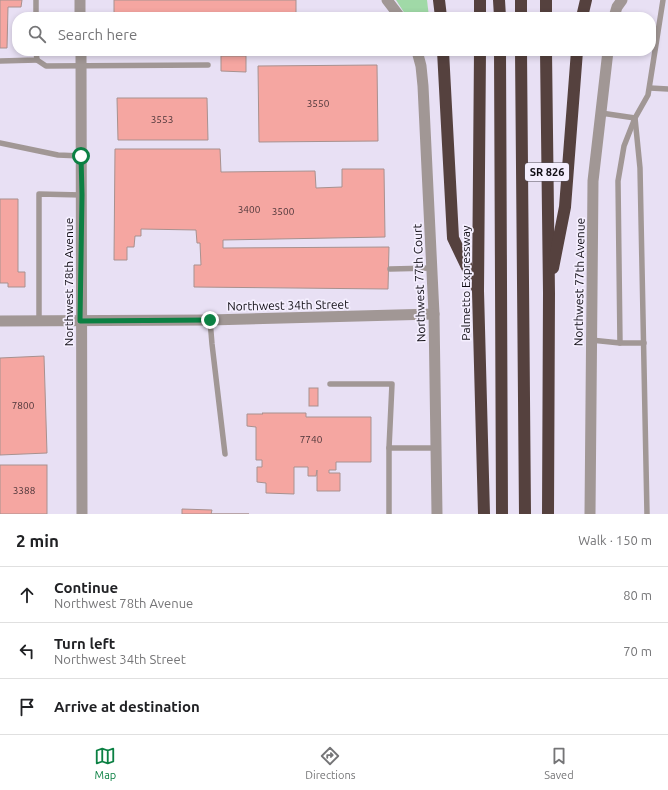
<!DOCTYPE html>
<meta charset="utf-8">
<style>
:root{--surface:#fff;--page:#f6f6f6;--text:#202124;--muted:#757577;--line:#e0e0e0;--accent:#0b8043}
body{margin:0;font-family:Ubuntu,sans-serif;background:var(--page);color:var(--text)}
.stop{position:absolute;width:12px;height:12px;margin:-9px;border:3px solid #0b8043;border-radius:50%;background:#fff}
.stop.end{background:#0b8043;border-color:#fff;box-shadow:0 1px 4px #0008}
.list{margin:0;padding:0;list-style:none}
h2{display:flex;justify-content:space-between;align-items:center;height:52px;margin:0;padding:0 16px;font-size:17px}
h2 small{font-size:13px;font-weight:400;color:var(--muted)}
.list li{display:grid;grid-template-columns:26px 1fr auto;gap:12px;align-items:center;box-sizing:border-box;height:56px;padding:0 16px;border-top:1px solid var(--line)}
.list b{display:block;font-size:15px;white-space:nowrap}
.list p{margin:0;font-size:13px;white-space:nowrap;color:var(--muted)}
.list em{font-size:13px;font-style:normal;color:var(--muted)}
.icon{flex:none;width:22px;height:22px;fill:none;stroke:currentColor;stroke-width:2;stroke-linecap:round;stroke-linejoin:round}
.map{position:relative;flex:none;width:668px;height:514px;overflow:hidden}
.search{position:absolute;background:var(--surface);box-shadow:0 2px 6px #0003;left:12px;right:12px;top:12px;height:44px;display:flex;align-items:center;gap:10px;box-sizing:border-box;padding:0 14px;border-radius:16px;color:var(--muted);font-size:15px}
.sheet{height:220px;background:var(--surface)}
nav{display:flex;justify-content:space-around;align-items:center;box-sizing:border-box;height:56px;border-top:1px solid var(--line);background:var(--surface);font-size:11px;color:var(--muted)}
nav a{display:grid;justify-items:center;gap:2px}
nav .on{color:var(--accent)}
.map>svg:first-child{display:block}
.green{fill:#a0d9a7}
.building{fill:#f5a6a1;stroke:#a8918f}
.lines{fill:none;stroke-linecap:round;stroke-linejoin:round}
.lane{stroke:#a19795;stroke-width:5.5}
.street{stroke:#a19795;stroke-width:11}
.highway{stroke:#55413e;stroke-width:12}
.route{stroke:#0b8043;stroke-width:5}
.labels{text-anchor:middle;dominant-baseline:central;stroke-width:3.5;stroke-linejoin:round;paint-order:stroke}
.number-label{font-size:10px;fill:#493337}
.shield{fill:#f4eefe;stroke:#54505a;stroke-width:1}
.shield-label{font-size:11px;font-weight:bold;fill:#100d14}
.street-label{font-size:12px;fill:#100d14;stroke:#f4eefe}
</style>
<div class="map">
<svg width="668" height="514" viewBox="0 0 668 514">
<rect width="100%" height="100%" fill="#e8e0f4"/>
<polygon class="green" points="396,0 427,0 429,17 407,17"/>
<g class="building">
<polygon points="0,0 22,0 21,7 8,7 7,48 0,48"/>
<rect x="114" y="0" width="182" height="17"/>
<polygon points="221,56 246,56 246,72 221,71"/>
<polygon points="377,65 378,141 259,142 258,66"/>
<polygon points="117,98 207,98 208,140 118,140"/>
<polygon points="115,149 220,149 221,172 315,171 316,188 342,187 342,169 384,169 385,237 223,240 223,248 389,247 388,289 194,287 194,265 201,265 200,243 197,243 196,230 141,229 141,236 135,236 134,247 127,247 127,260 114,260"/>
<polygon points="0,199 18,199 18,272 25,272 25,287 8,287 8,283 0,283"/>
<polygon points="44,356 47,453 0,455 0,358"/>
<rect x="309" y="388" width="9" height="18"/>
<polygon points="262,413 306,413 306,417 371,417 371,462 336,462 336,470 329,470 329,473 340,473 340,491 317,491 317,470 316,476 308,476 308,467 294,467 294,494 266,493 266,483 257,482 257,467 262,467 262,460 256,460 256,427 247,426 247,414 263,414"/>
<rect x="0" y="465" width="47" height="49"/>
<polygon points="182,509 212,510 211,514 249,514 182,514"/>
</g>
<g class="lines">
<g class="lane">
<polyline points="36,0 36,17"/>
<polyline points="37,60 46,66 208,65"/>
<polyline points="0,61 37,60 36,51"/>
<polyline points="650,88 668,89"/>
<polyline points="601,113 635,118 624,146 618,181 620,343 644,343"/>
<polyline points="0,143 58,155 81,156"/>
<polyline points="390,269 432,268"/>
<polyline points="210,320 212,344 225,454"/>
<polyline points="39,321 39,194 82,195"/>
<polyline points="591,340 620,343"/>
<polyline points="330,384 392,384 389,448 436,448"/>
<polyline points="389,514 389,448"/>
<polyline points="647,514 640,168 635,118 648,95 663,0"/>
</g>
<g class="street">
<polyline points="80,0 80,17"/>
<polyline points="387,0 400,17"/>
<polyline points="614,17 617,7 622,0"/>
<path d="M81,51C82,205 81,360 82,514"/>
<polyline points="417,51 421,66 423,86 434,314 437,514"/>
<polyline points="0,321 210,320 434,314"/>
<polyline points="590,514 593,181 608,51"/>
</g>
<g class="highway">
<polyline points="439,0 441,17"/>
<polyline points="499,0 500,17"/>
<polyline points="521,0 521,17"/>
<polyline points="546,0 546,17"/>
<polyline points="480,17 480,0"/>
<polyline points="582,17 586,0"/>
<polyline points="443,51 453,238 477,288"/>
<polyline points="480,51 478,291 484,514"/>
<polyline points="500,51 502,514"/>
<polyline points="521,51 525,514"/>
<polyline points="546,51 549,293 548,514"/>
<polyline points="553,268 565,207 577,51"/>
</g>
</g>
<g class="lines">
<polyline class="route" points="81,156 82,195 80,321 210,320"/>
</g>
<g class="labels">
<g class="number-label">
<text x="318" y="103">3550</text>
<text x="162" y="119">3553</text>
<text x="249" y="209">3400</text>
<text x="283" y="211">3500</text>
<text x="23" y="405">7800</text>
<text x="311" y="439">7740</text>
<text x="24" y="490">3388</text>
</g>
<rect class="shield" x="525" y="163" width="44" height="18" rx="3"/>
<g class="shield-label">
<text x="547" y="172">SR 826</text>
</g>
<g class="street-label">
<text transform="translate(68 282) rotate(-90)">Northwest 78th Avenue</text>
<text transform="translate(579 282) rotate(-89)">Northwest 77th Avenue</text>
<text transform="translate(419 283) rotate(-92)">Northwest 77th Court</text>
<text transform="translate(465 283) rotate(-90)">Palmetto Expressway</text>
<text transform="translate(288 305) rotate(-1)">Northwest 34th Street</text>
</g>
</g>
</svg>
<div class="stop" style="left:81px;top:156px"></div>
<div class="stop end" style="left:210px;top:320px"></div>
<div class="search"><svg class="icon" aria-label="search" viewBox="0 0 24 24"><circle cx="10" cy="10" r="6"/><path d="M15 15l6 6"/></svg>Search here</div>
</div>
<section class="sheet">
<h2>2 min<small>Walk · 150 m</small></h2>
<ul class="list">
<li><svg class="icon" aria-label="ahead" viewBox="0 0 24 24"><path d="M12 20V5M6 11l6-6 6 6"/></svg><div><b>Continue</b><p>Northwest 78th Avenue</p></div><em>80 m</em></li>
<li><svg class="icon" aria-label="left" viewBox="0 0 24 24"><path d="M17 20v-9H6M10 6l-5 5 5 5"/></svg><div><b>Turn left</b><p>Northwest 34th Street</p></div><em>70 m</em></li>
<li><svg class="icon" aria-label="arrive" viewBox="0 0 24 24"><path d="M6 21V4h12l-3 4 3 4H6"/></svg><div><b>Arrive at destination</b></div></li>
</ul>
</section>
<nav>
<a class="on"><svg class="icon" aria-label="map" viewBox="0 0 24 24"><path d="M3 6l6-2 6 2 6-2v14l-6 2-6-2-6 2zM9 4v14M15 6v14"/></svg>Map</a>
<a><svg class="icon" aria-label="directions" viewBox="0 0 24 24"><path d="M12 3l9 9-9 9-9-9zM9 14v-3h6M13 9l2 2-2 2"/></svg>Directions</a>
<a><svg class="icon" aria-label="saved" viewBox="0 0 24 24"><path d="M7 4h10v16l-5-4-5 4z"/></svg>Saved</a>
</nav>
